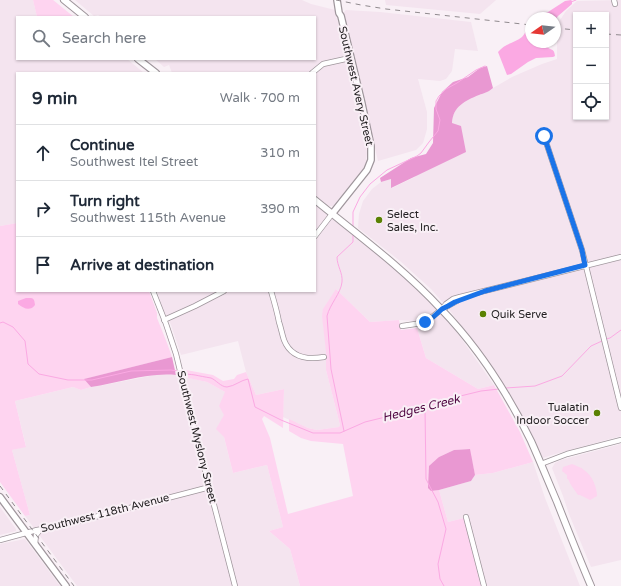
<!DOCTYPE html>
<meta charset="utf-8">
<style>
:root{--surface:#fff;--page:#f6f6f7;--text:#1f2937;--muted:#747a83;--line:#e0e1e3}
body{margin:0;font-family:"Varela Round",sans-serif;background:var(--page);color:var(--text)}
.controls{position:absolute;right:12px;top:12px;display:grid;overflow:hidden;border-radius:0px;box-shadow:0 1px 3px #0004}
.controls button{width:36px;height:36px;display:grid;place-items:center;padding:0;border:0;border-bottom:1px solid var(--line);background:var(--surface);color:var(--text);font:20px sans-serif}
.compass{position:absolute;left:525px;top:12px;width:36px;height:36px;border-radius:50%;background:var(--surface);box-shadow:0 1px 3px #0004;rotate:256deg}
.stop{position:absolute;width:12px;height:12px;margin:-9px;border:3px solid #1a73e8;border-radius:50%;background:#fff}
.stop.end{background:#1a73e8;border-color:#fff;box-shadow:0 1px 4px #0008}
.list{margin:0;padding:0;list-style:none}
h2{display:flex;justify-content:space-between;align-items:center;height:52px;margin:0;padding:0 16px;font-size:17px}
h2 small{font-size:13px;font-weight:400;color:var(--muted)}
.list li{display:grid;grid-template-columns:26px 1fr auto;gap:12px;align-items:center;box-sizing:border-box;height:56px;padding:0 16px;border-top:1px solid var(--line)}
.list b{display:block;font-size:15px;white-space:nowrap}
.list p{margin:0;font-size:13px;white-space:nowrap;color:var(--muted)}
.list em{font-size:13px;font-style:normal;color:var(--muted)}
.icon{flex:none;width:22px;height:22px;fill:none;stroke:currentColor;stroke-width:2;stroke-linecap:round;stroke-linejoin:round}
.map{position:relative;flex:none;width:621px;height:586px;overflow:hidden}
.search{position:absolute;background:var(--surface);box-shadow:0 1px 3px #0004;left:16px;top:16px;width:300px;height:44px;display:flex;align-items:center;gap:10px;box-sizing:border-box;padding:0 14px;border-radius:0px;color:var(--muted);font-size:15px}
.panel{position:absolute;background:var(--surface);box-shadow:0 1px 3px #0004;left:16px;top:72px;width:300px;height:220px;border-radius:0px}
.map>svg:first-child{display:block}
.built{fill:#f4e4ef;fill-rule:evenodd}
.green{fill:#fed4f0}
.forest{fill:#e998d2}
.water{fill:#fba9e3}
.lines{fill:none;stroke-linecap:round;stroke-linejoin:round}
.stream{stroke:#fba9e3;stroke-width:1}
.minor-casing{stroke:#9f969c;stroke-width:6}
.major-casing{stroke:#9f969c;stroke-width:8}
.highway-casing{stroke:#9f969c;stroke-width:8}
.minor{stroke:#fff;stroke-width:4.5}
.major{stroke:#fff;stroke-width:5.5}
.highway{stroke:#fff;stroke-width:6}
.rail{stroke:#908a8e;stroke-width:1;stroke-dasharray:5 5;stroke-linecap:butt}
.route{stroke:#1a73e8;stroke-width:5}
.poi-dot{fill:#5a8102;stroke:#f9f0f6;stroke-width:1.5}
.labels{text-anchor:middle;dominant-baseline:central;stroke-width:4;stroke-linejoin:round;paint-order:stroke}
.street-label{font-size:11px;fill:#252224;stroke:#f9f0f6}
.poi-label{font-size:11px;fill:#252224;stroke:#f9f0f6;text-anchor:start}
.water-label{font-size:12px;font-style:italic;fill:#500742;stroke:#f9f0f6}
</style>
<div class="map">
<svg width="621" height="586" viewBox="0 0 621 586">
<rect width="100%" height="100%" fill="#f9f0f6"/>
<g class="built">
<polygon points="0,0 33,0 37,17 17,17 17,59 127,59 144,73 17,73 17,223 0,226"/>
<polygon points="75,0 302,0 311,4 335,10 360,114 366,143 367,153 366,162 363,169 333,206 329,206 315,195 315,73 172,73 169,65 164,67 155,59 315,59 315,17 101,17 98,15 94,16"/>
<polygon points="385,0 496,0 480,14 386,5"/>
<path d="M621,0V436L552,455L543,458L523,418L510,395L451,312L431,289L400,261L358,228L359,214L363,201L372,189L381,182L391,179L392,188L415,177L452,123L453,115L459,105L472,98L491,90L493,88L512,77L542,64L557,59V41L560,20L566,11L577,1ZM576,15H606V117H576Z"/>
<polygon points="346,10 380,12 471,22 478,51 455,49 452,71 446,79 440,81 418,79 427,112 427,129 423,143 416,150 378,161 345,21 344,12"/>
<polygon points="315,205 379,255 401,274 427,299 456,331 494,385 478,389 426,358 415,321 399,320 370,322 336,289 326,352 326,370 340,425 339,427 317,430 308,428 283,417 284,389 256,395 246,372 238,341 181,355 171,325 163,310 157,291 315,291"/>
<polygon points="160,374 176,375 207,382 225,392 224,415 224,437 233,473 267,465 283,527 269,531 290,549 300,586 77,586 25,516 30,515 12,450 26,446 15,401 73,387 81,390 91,387 104,385"/>
<polygon points="621,444 621,560 591,567 569,514 563,496 552,468 555,463 561,460"/>
<polygon points="533,462 545,498 580,586 481,586 464,518 448,522 439,490 471,481 475,475 493,473"/>
<polygon points="0,507 16,529 16,531 0,535"/>
<polygon points="25,539 60,586 0,586 0,544"/>
</g>
<g class="green">
<polygon points="33,0 53,0 74,17 37,17"/>
<polygon points="17,223 17,291 149,291 157,313 157,318 167,343 172,357 85,379 91,387 81,390 73,387 15,401 26,447 12,450 30,515 25,516 0,482 0,226"/>
<polygon points="336,289 370,322 399,320 401,330 417,328 426,358 478,389 494,385 520,432 533,462 493,473 475,475 469,449 454,450 439,457 431,491 439,490 448,522 464,518 481,586 300,586 290,549 269,531 283,527 267,465 233,473 224,437 216,429 224,415 219,406 225,392 207,382 188,378 186,370 213,375 223,381 234,379 237,375 246,372 256,395 284,389 283,428 264,416 262,419 270,438 288,514 353,496 343,444 311,441 301,438 289,431 289,419 308,428 317,430 339,427 340,425 326,370 326,352 322,316 323,309"/>
<path d="M572,464C576,466 581,467 584,470C592,475 597,487 597,496L590,500L580,495H578L571,485L568,479H567V475L562,471L563,467Z"/>
</g>
<g class="forest">
<path d="M487,66L493,88C489,92 484,93 479,95C465,101 453,106 452,123L461,126L466,152L391,188V179L381,182L380,178L411,158L426,154L433,143L434,108L442,92L453,82L468,77L480,68Z"/>
<path d="M172,357L176,375C148,372 119,383 91,387L84,379Z"/>
<polygon points="470,449 475,475 471,481 439,490 431,491 428,488 429,466 439,457 454,450"/>
</g>
<g class="water">
<polygon points="571,0 572,1 572,4 558,16 555,20 555,18 532,18 548,12 565,1"/>
<path d="M531,20V42H545C545,44 546,46 547,47C552,51 554,48 555,56L553,57L536,58L528,62L511,74L507,75L498,52C505,43 515,43 522,37C527,32 527,25 531,20Z"/>
<path d="M26,298C34,298 34,298 35,305C30,312 23,308 18,304V301Z"/>
</g>
<g class="lines">
<g class="stream">
<polyline points="571,2 576,0"/>
<polyline points="353,227 353,212 360,197 370,184 387,170 417,156 421,153 429,142 438,131 440,120 436,109 436,101 439,96 446,89 457,83 476,70 485,66"/>
<polyline points="0,323 3,322 13,327 25,341 28,364 39,374 68,380 92,380 131,371 171,370 178,371"/>
<polyline points="606,339 610,338 621,330"/>
<path d="M183,373C187,375 190,374 195,375C200,376 205,377 211,378C216,380 221,387 227,387C235,386 241,380 248,379L255,407L281,420L313,433H340L365,422L414,410L448,399L481,391L499,389"/>
<polyline points="506,388 535,386 562,376 591,346 602,341"/>
<polyline points="425,408 426,479 438,502 446,529 438,564 440,579 444,586"/>
<path d="M344,431L331,369L327,316C330,304 341,293 342,282C343,273 337,266 337,257L353,242V234"/>
</g>
<g class="minor-casing">
<g id="minor">
<polyline points="614,0 615,4"/>
<polyline points="312,73 323,64 350,58"/>
<polyline points="544,136 582,250 621,408"/>
<polyline points="315,236 332,214"/>
<polyline points="153,291 166,324 176,354 192,420 235,586"/>
<path d="M271,291C274,301 277,311 279,322C281,328 282,334 284,340C291,358 307,360 324,357"/>
<polyline points="443,309 448,306 457,301"/>
<polyline points="164,320 195,306 224,291"/>
<polyline points="402,326 422,323 427,321 442,309 446,304 453,299 460,297 621,257"/>
<polyline points="541,464 567,454 621,440"/>
<polyline points="466,517 484,586"/>
<polyline points="0,540 37,530 60,526 210,487"/>
<polyline points="35,544 36,535 40,530"/>
</g>
</g>
<g class="major-casing">
<g id="major">
<polyline points="332,214 367,170 371,160 371,146 362,104 341,16 339,13 337,0"/>
<polyline points="0,497 66,586"/>
</g>
</g>
<g class="highway-casing">
<g id="highway">
<polyline points="64,0 85,17"/>
<polyline points="138,59 156,73"/>
<path d="M315,200C358,235 403,268 441,309C477,346 508,394 531,441C540,461 548,481 557,502C568,530 579,558 591,586"/>
</g>
</g>
<use href="#minor" class="minor"/>
<use href="#major" class="major"/>
<use href="#highway" class="highway"/>
<g class="rail">
<polyline points="336,0 361,5 386,9 531,25"/>
<polyline points="555,28 576,30"/>
<polyline points="606,34 621,35"/>
<polyline points="0,486 74,586"/>
</g>
</g>
<g class="lines">
<polyline class="route" points="425,322 431,319 442,309 448,306 455,302 485,291 585,265 582,250 544,136"/>
</g>
<g class="poi-dot">
<circle cx="379" cy="220" r="4"/>
<circle cx="483" cy="314" r="4"/>
<circle cx="597" cy="413" r="4"/>
</g>
<g class="labels">
<g class="street-label">
<text transform="translate(356 86) rotate(77)">Southwest Avery Street</text>
<text transform="translate(197 437) rotate(76)">Southwest Myslony Street</text>
<text transform="translate(105 513) rotate(-14)">Southwest 118th Avenue</text>
</g>
<g class="poi-label">
<text x="387" y="214">Select<tspan x="387" dy="13">Sales, Inc.</tspan></text>
<text x="491" y="314">Quik Serve</text>
<text x="589" y="407" text-anchor="end">Tualatin<tspan x="589" dy="13">Indoor Soccer</tspan></text>
</g>
<g class="water-label">
<text transform="translate(421 408) rotate(-14)">Hedges Creek</text>
</g>
</g>
</svg>
<div class="controls">
<button>+</button>
<button>−</button>
<button><svg class="icon" aria-label="locate" viewBox="0 0 24 24"><circle cx="12" cy="12" r="6"/><path d="M12 2v4M12 18v4M2 12h4M18 12h4"/></svg></button>
</div>
<svg class="compass" viewBox="-18 -18 36 36"><path d="M0-13l5 13h-10z" fill="#e53935"/><path d="M0 13l5-13h-10z" fill="#747a83"/></svg>
<div class="stop" style="left:544px;top:136px"></div>
<div class="stop end" style="left:425px;top:322px"></div>
<div class="search"><svg class="icon" aria-label="search" viewBox="0 0 24 24"><circle cx="10" cy="10" r="6"/><path d="M15 15l6 6"/></svg>Search here</div>
<section class="panel">
<h2>9 min<small>Walk · 700 m</small></h2>
<ul class="list">
<li><svg class="icon" aria-label="ahead" viewBox="0 0 24 24"><path d="M12 20V5M6 11l6-6 6 6"/></svg><div><b>Continue</b><p>Southwest Itel Street</p></div><em>310 m</em></li>
<li><svg class="icon" aria-label="right" viewBox="0 0 24 24"><path d="M7 20v-9h11M14 6l5 5-5 5"/></svg><div><b>Turn right</b><p>Southwest 115th Avenue</p></div><em>390 m</em></li>
<li><svg class="icon" aria-label="arrive" viewBox="0 0 24 24"><path d="M6 21V4h12l-3 4 3 4H6"/></svg><div><b>Arrive at destination</b></div></li>
</ul>
</section>
</div>
